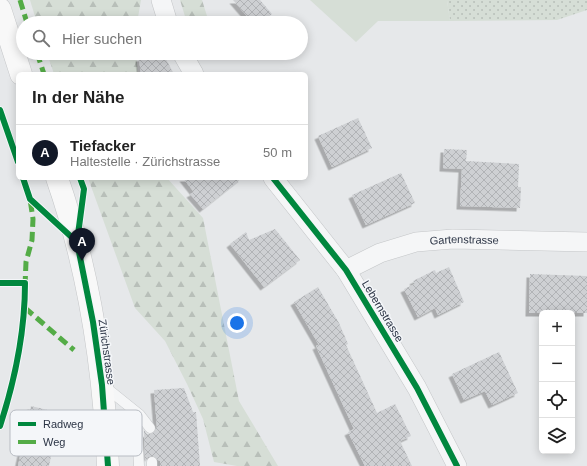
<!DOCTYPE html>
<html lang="de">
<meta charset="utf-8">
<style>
:root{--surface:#fff;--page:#f6f6f6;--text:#222;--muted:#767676;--line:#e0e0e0;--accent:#111827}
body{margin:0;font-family:Arial,sans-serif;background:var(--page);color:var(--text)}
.controls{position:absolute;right:12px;bottom:12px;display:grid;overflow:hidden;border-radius:6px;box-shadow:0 2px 10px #0003}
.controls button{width:36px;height:36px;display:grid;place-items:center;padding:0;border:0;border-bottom:1px solid var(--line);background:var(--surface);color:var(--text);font:20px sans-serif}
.you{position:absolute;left:237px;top:323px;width:14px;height:14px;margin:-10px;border:3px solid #fff;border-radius:50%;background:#1a73e8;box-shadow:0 0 0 6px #1a73e833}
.badge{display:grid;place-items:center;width:26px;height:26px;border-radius:50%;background:var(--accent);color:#fff;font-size:13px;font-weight:700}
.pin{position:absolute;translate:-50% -33px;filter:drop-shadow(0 1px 2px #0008)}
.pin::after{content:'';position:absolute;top:21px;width:14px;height:12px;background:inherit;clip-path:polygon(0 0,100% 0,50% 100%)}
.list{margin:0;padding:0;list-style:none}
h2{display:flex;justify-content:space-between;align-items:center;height:52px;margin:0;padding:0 16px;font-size:17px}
h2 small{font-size:13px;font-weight:400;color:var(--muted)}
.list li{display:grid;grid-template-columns:26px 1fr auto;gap:12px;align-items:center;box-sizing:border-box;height:56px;padding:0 16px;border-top:1px solid var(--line)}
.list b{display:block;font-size:15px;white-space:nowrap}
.list p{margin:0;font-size:13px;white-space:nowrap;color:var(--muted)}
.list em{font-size:13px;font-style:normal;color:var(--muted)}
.icon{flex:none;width:22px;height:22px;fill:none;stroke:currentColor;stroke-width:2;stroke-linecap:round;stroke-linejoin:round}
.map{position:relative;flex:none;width:587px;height:466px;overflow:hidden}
.search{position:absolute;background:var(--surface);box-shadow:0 2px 10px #0003;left:16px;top:16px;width:292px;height:44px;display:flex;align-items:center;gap:10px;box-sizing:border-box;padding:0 14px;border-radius:22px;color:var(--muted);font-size:15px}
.panel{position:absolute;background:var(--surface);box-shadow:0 2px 10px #0003;left:16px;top:72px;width:292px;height:108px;border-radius:6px}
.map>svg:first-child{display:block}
.grass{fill:url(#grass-dots)}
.forest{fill:url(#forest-firs)}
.garden{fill:#d6ded6}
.building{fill:url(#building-cross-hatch);filter:url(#shadow)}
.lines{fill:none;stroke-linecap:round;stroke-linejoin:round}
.lane-casing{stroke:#c4c6c8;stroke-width:11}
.street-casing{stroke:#c4c6c8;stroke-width:20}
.secondary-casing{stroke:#c4c6c8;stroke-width:23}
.lane{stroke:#f5f6f7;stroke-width:10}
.street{stroke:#f5f6f7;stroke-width:19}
.secondary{stroke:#f8f8f8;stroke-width:22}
.quiet{stroke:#54ac47;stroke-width:5;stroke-dasharray:10 5;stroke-linecap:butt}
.cycleway-casing{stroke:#f4f6f9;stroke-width:8}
.cycleway{stroke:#00873e;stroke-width:6}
.labels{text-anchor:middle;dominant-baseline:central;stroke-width:3;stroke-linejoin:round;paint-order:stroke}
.street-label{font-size:11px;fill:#2b3445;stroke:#f4f6f9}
.key{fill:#f4f6f9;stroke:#b8bcc3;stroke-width:1}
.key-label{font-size:11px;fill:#2b3445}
</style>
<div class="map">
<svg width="587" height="466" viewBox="0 0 587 466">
<defs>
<pattern id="grass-dots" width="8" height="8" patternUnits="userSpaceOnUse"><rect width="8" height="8" fill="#d6ded6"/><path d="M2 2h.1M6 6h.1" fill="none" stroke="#b8bfb9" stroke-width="1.8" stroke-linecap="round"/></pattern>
<pattern id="forest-firs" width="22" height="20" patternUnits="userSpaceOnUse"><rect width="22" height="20" fill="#d6ded6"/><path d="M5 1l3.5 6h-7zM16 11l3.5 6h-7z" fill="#b8bfb9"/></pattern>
<pattern id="building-cross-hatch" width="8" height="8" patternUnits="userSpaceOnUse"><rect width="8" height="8" fill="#ced0d3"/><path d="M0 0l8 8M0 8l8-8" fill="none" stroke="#b1b3b6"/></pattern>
<filter id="shadow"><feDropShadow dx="-3.5" dy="3.5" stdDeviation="0" flood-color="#0004"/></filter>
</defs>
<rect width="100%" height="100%" fill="#e6e8ea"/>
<polygon class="grass" points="447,0 587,0 587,10 557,20 450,21"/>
<g class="forest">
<polygon points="30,0 141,0 137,23 37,23"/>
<polygon points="180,0 202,0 207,16 203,23 187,23"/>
<polygon points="47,53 136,53 138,74 54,74"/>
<polygon points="88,178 167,178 203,218 239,401 278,466 237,466 214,462 203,419 187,384 165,341 135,308"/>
</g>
<polygon class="garden" points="310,0 447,0 450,21 378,21 356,42"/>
<g class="building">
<polygon points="233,0 260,0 272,14 261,23 253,23"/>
<polygon points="163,54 174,74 141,74 139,58"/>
<polygon points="358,118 372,148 332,167 318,136"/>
<polygon points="444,149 467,150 466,161 519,164 518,187 521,187 520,208 460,206 462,169 443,168"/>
<polygon points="401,173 415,203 366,225 352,195"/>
<polygon points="183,178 242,178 203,209 190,194 194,192"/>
<polygon points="275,229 300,260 264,287 230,244 246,232 249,240"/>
<polygon points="449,267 464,302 438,315 435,308 418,317 404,289 415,284 413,281 435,270 436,273"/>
<polygon points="530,274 587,276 587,313 529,313"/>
<polygon points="318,287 339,323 348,344 346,345 377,413 395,404 411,436 400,441 412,466 365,466 348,432 354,429 316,346 319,345 294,302"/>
<polygon points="499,352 518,393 492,405 485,391 464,400 452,374"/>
<polygon points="184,388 193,412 196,412 200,466 160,466 160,461 152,456 148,457 145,462 144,430 147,434 151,434 157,427 154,390"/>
<polygon points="31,406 60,413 49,466 18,466"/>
</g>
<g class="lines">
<g class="lane-casing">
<g id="lane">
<polyline points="104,386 140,415 150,428"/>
<polyline points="131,409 137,429 139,466"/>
<polyline points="152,466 152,462"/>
</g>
</g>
<g class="street-casing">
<g id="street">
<polyline points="161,0 168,23"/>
<polyline points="182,53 194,74"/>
<polyline points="273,178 346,270 417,388 457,466"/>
<path id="s1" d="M346,270L380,253L416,242L453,239L587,242"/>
</g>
</g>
<g class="secondary-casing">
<g id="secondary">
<polyline points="0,9 21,74"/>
<path d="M57,178C89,270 104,369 108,466"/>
</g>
</g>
<use href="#lane" class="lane"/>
<use href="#street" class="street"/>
<use href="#secondary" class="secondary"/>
<g class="quiet">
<polyline points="20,0 27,23"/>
<polyline points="37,53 44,74"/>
<polyline points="25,286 26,262 32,240 33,219 30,199"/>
<polyline points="25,308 74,350"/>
</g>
<g class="cycleway-casing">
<g id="cycleway">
<polyline points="0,110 18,162"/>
<polyline points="23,178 30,199 77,242"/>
<polyline points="80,178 84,189 77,242 93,322 102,385 108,466"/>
<polyline points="273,178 346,270 417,388 457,466"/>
<path d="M0,283H25C25,332 15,380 0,426"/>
</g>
</g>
<use href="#cycleway" class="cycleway"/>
</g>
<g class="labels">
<g class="street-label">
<text stroke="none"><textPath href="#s1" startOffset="124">Gartenstrasse</textPath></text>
<text transform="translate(383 311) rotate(59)">Lebernstrasse</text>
<text transform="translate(107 352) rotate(82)">Zürichstrasse</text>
</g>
</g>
<rect x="10" y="410" width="132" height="46" rx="6" class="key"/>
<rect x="18" y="422" width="18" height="4" fill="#00873e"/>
<rect x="18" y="440" width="18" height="4" fill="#54ac47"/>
<g class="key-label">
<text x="43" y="428">Radweg</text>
<text x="43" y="446">Weg</text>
</g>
</svg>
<div class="controls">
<button>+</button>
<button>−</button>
<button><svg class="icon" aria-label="locate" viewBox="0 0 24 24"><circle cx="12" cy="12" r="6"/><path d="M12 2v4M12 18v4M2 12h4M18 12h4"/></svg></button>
<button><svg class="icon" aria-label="layers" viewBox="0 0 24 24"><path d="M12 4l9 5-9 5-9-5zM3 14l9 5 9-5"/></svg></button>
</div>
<div class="you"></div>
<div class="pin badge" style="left:82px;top:261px">A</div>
<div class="search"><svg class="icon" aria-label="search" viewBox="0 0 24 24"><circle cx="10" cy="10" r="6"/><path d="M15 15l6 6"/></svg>Hier suchen</div>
<section class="panel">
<h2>In der Nähe<small></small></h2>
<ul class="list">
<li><span class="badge">A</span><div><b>Tiefacker</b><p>Haltestelle · Zürichstrasse</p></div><em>50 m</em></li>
</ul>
</section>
</div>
